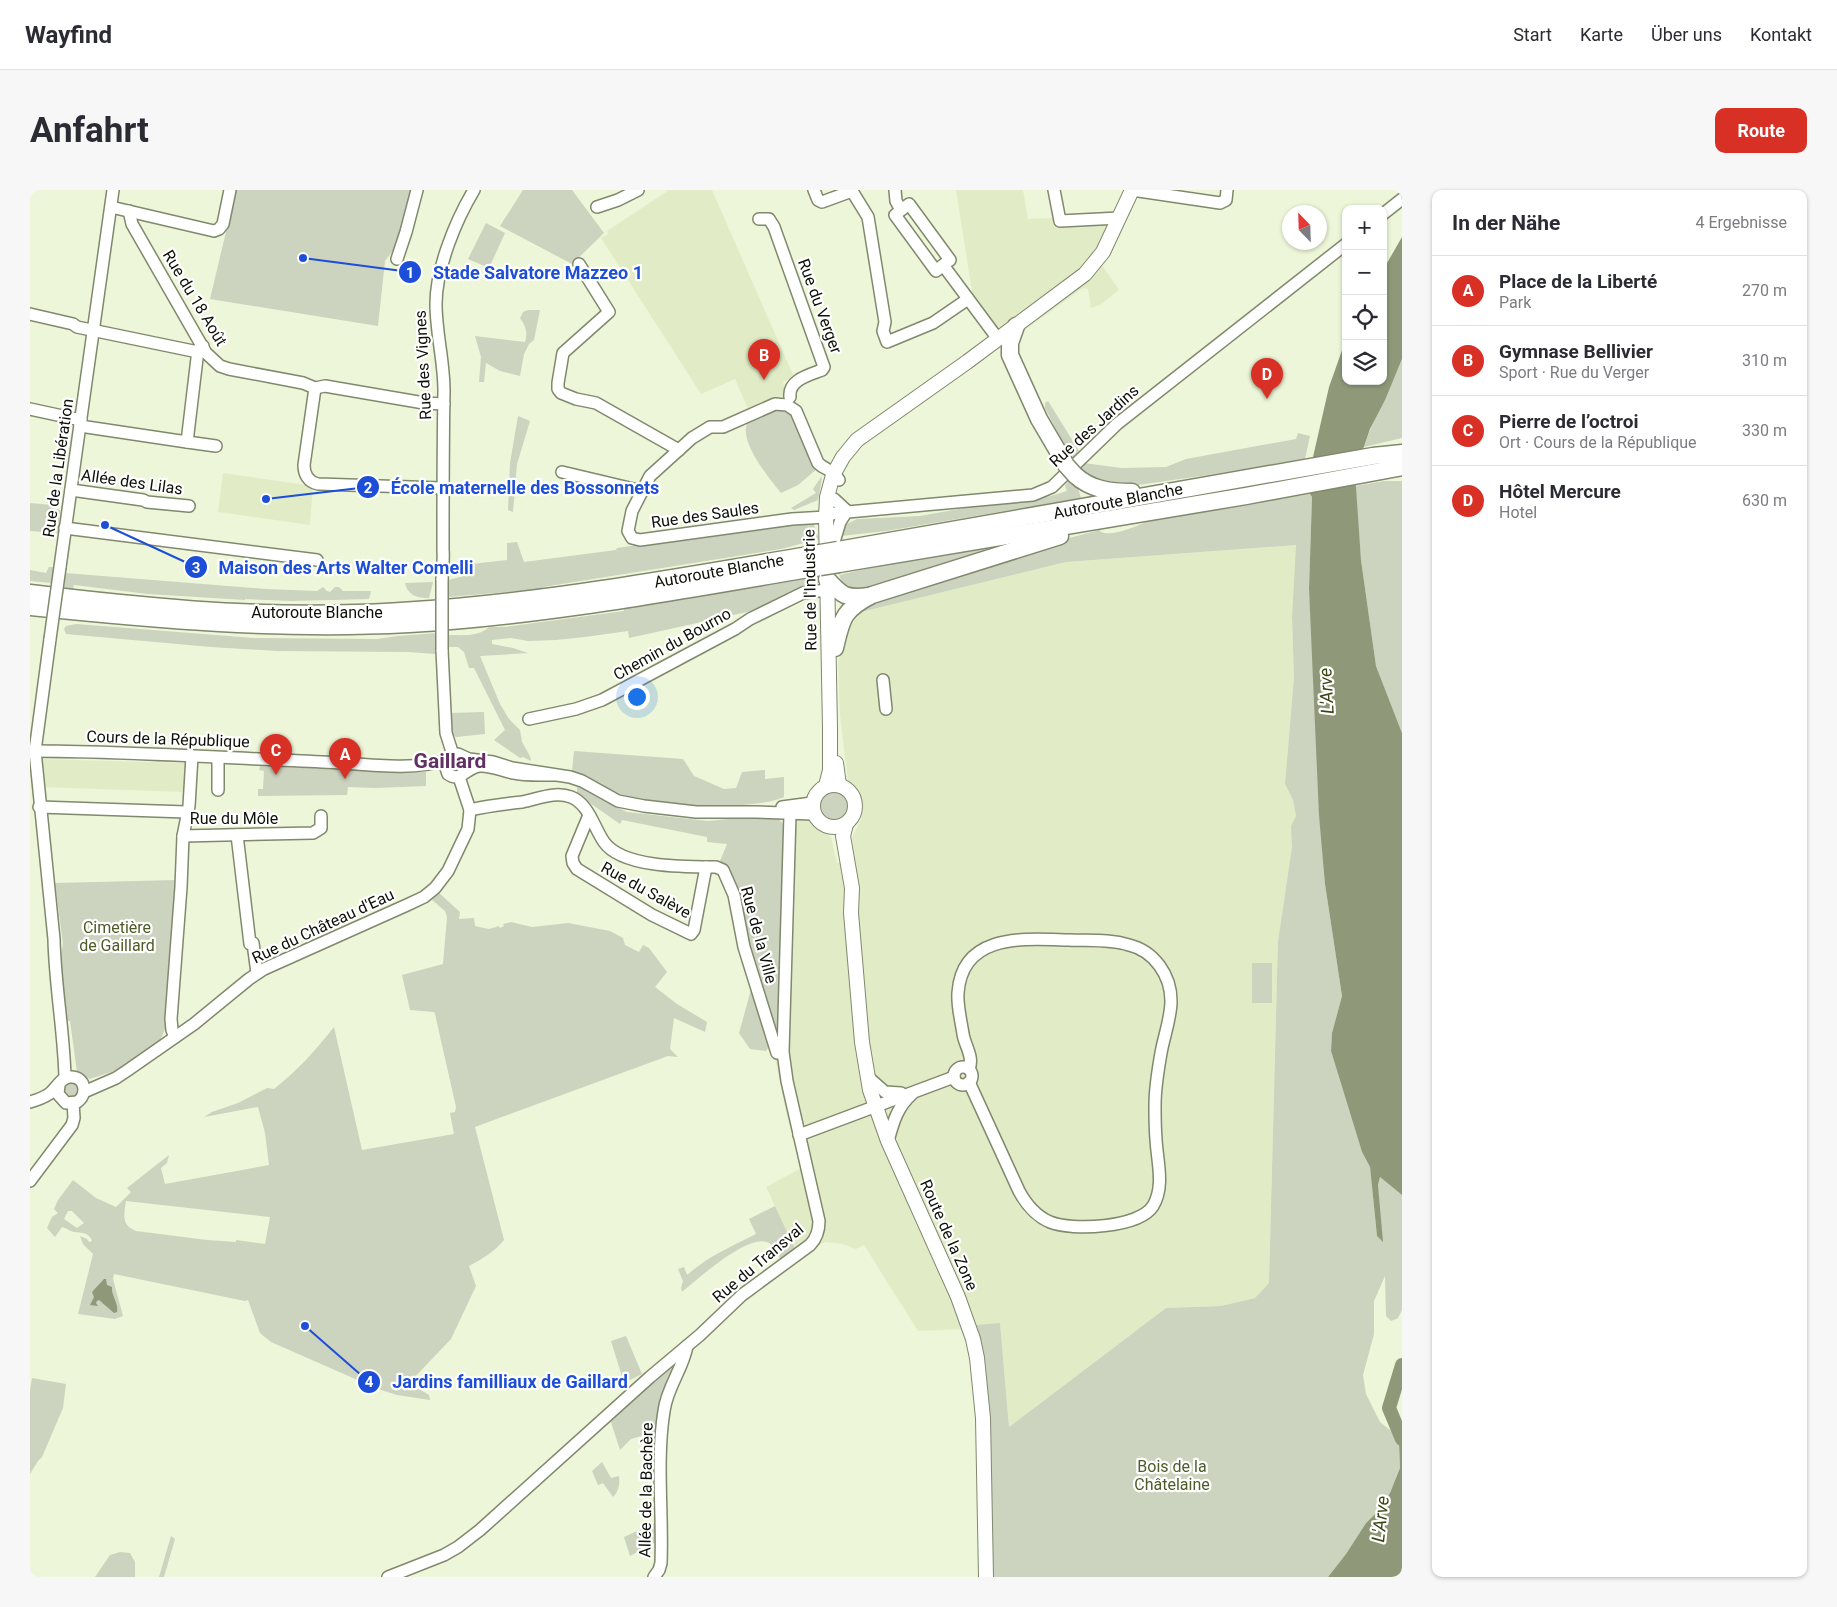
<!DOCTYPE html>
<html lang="de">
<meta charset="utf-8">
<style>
:root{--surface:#fff;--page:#f7f7f7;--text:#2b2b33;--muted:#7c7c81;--line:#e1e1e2;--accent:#d93025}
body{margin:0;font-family:Roboto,sans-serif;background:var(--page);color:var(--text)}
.controls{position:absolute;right:15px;top:15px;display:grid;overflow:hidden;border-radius:10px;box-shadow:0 1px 4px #0004}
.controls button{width:45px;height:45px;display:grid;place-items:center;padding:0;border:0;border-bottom:1px solid var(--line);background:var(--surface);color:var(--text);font:25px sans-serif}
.compass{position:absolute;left:1252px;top:15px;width:45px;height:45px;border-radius:50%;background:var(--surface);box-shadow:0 1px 4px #0004;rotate:337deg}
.you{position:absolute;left:606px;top:506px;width:18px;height:18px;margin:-12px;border:4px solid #fff;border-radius:50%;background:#1a73e8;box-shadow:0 0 0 8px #1a73e833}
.badge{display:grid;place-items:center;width:32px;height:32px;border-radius:50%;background:var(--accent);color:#fff;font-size:16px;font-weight:700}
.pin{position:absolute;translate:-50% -41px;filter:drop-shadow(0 1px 2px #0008)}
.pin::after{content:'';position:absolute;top:26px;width:18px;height:15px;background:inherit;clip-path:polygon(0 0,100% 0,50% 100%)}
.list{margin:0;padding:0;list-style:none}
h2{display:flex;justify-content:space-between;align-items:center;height:65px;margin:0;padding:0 20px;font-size:21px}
h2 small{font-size:16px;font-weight:400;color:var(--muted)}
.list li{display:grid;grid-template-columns:32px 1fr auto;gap:15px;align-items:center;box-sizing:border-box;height:70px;padding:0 20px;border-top:1px solid var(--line)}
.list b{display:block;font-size:19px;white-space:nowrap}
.list p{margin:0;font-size:16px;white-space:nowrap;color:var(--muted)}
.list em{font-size:16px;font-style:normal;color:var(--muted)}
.icon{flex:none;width:28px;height:28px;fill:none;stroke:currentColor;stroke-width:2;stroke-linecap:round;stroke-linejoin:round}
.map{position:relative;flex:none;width:1372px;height:1387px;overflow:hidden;border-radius:10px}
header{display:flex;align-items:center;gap:30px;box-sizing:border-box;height:70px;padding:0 25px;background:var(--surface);border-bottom:1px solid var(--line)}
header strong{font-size:24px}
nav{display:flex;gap:28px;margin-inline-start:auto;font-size:18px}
.intro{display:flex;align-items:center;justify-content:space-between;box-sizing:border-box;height:120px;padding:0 30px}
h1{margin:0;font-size:35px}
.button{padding:12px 22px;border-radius:10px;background:var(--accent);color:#fff;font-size:18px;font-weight:700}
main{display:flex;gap:30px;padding:0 30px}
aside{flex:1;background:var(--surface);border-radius:10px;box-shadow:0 1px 4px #0004}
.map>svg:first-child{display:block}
.built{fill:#e1ecc7}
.green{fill:#ccd3be;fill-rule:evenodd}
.water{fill:#8f9879}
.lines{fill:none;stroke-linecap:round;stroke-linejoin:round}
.river{stroke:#8f9879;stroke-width:14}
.minor-casing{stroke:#80886d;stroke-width:14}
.major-casing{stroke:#80886d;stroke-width:16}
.highway-casing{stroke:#80886d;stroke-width:19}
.minor{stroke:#fff;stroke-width:11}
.major{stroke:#fff;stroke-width:14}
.highway{stroke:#fff;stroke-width:16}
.minor-bridge-casing{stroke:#80886d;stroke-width:14;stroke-linecap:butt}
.highway-bridge-casing{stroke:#80886d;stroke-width:19;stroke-linecap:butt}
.minor-bridge{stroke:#fff;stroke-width:11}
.highway-bridge{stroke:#fff;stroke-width:16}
.labels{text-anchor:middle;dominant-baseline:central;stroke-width:4.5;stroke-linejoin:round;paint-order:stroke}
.street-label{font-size:16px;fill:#0e1007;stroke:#fff}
.park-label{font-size:16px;fill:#4e5b28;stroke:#fff}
.water-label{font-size:18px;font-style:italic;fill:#3b4613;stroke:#fff}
.district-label{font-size:21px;font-weight:bold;fill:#613163;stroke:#fff}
.leader{fill:none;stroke:#1d4ed8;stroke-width:2}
.callout-dot{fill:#1d4ed8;stroke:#fff;stroke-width:2}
.mark-label{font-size:15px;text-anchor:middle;font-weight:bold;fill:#fff}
.callout-label{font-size:18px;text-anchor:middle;font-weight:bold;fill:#1d4ed8;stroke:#fff;stroke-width:4.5;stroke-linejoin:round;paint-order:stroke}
</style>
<header>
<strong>Wayfind</strong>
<nav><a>Start</a><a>Karte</a><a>Über uns</a><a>Kontakt</a></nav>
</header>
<div class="intro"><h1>Anfahrt</h1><a class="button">Route</a></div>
<main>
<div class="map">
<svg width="1372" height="1387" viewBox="0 0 1372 1387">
<rect width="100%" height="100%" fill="#edf6d8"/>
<g class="built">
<polygon points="639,0 682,0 764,187 753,192 756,204 719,221 705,189 671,204 571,48 578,44 577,41"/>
<polygon points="926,0 993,0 998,29 1024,28 1024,35 1033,35 1034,38 1049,35 1077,33 1088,48 1080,65 1072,75 1089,100 1070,115 1061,118 1058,99 1053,98 992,142 965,136 943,108"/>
<polygon points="193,283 283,296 280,335 188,322"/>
<polygon points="1266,355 1262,427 1264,487 1255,594 1263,610 1266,626 1262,636 1262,657 1248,751 1239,1093 1225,1108 1191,1116 1136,1118 979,1237 970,1133 934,1139 888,1141 834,1055 826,1059 813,1054 795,1052 769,1067 736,997 771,978 756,922 744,863 748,854 753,627 772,628 778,630 801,647 807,673 824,671 822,648 831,629 829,604 826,597 818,593 810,525 808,472 815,443 831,422 1036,372"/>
<polygon points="8,569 155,573 154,602 10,597"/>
</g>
<g class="green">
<polygon points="206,0 382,0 367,55 355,71 348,136 180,109"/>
<polygon points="493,0 542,0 574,43 542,74 470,36"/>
<polygon points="456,33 475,43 459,78 438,69"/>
<path d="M498,120H510L504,150L499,154L494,164L490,186L470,181L456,173L454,192H449L451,167L445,146L495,152C498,142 496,137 490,128L493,122Z"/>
<path d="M1372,169V248L1334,257C1344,227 1360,199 1372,169Z"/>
<polygon points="1018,211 1049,261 1041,270 1032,251 1015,218 1015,213"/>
<path d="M746,217L760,220L788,278L768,295L751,303C740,289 707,250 718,232Z"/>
<polygon points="488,226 500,231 487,274 483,322 478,320 480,273"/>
<polygon points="1268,243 1280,246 1275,269 1178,285 1101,296 1070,293 1048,280 1054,273 1091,278 1136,277 1156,269 1266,249"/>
<polygon points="791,287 792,288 788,310 764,320 761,318 786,303 783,299"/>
<polygon points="1040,289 1047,295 1051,308 856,341 811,346 813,336 827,329 890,326 940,317 941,313 991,310 1021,306 1037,301 1035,296"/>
<polygon points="1354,291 1372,291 1372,543 1346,476 1331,370 1325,296"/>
<path d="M1280,304L1282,307L1279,399L1295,694L1312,806L1302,843L1301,861L1332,962L1340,977L1347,1046L1352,1051L1348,995L1350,987L1372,1005V1120L1368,1128L1361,1131L1356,1126L1355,1086L1344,1111V1144L1333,1185L1336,1204L1350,1232L1365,1244L1369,1252L1370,1278L1360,1303L1348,1321L1336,1333L1316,1364L1298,1387H963L959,1231L953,1159L945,1135L970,1133L979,1237L1136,1118L1191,1116L1225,1108L1239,1093L1248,751L1262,657L1261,636L1266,626L1263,610L1255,594L1264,487L1262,427L1266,355L1036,372L831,422L828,419L1039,348L1070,340L1071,342C1082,347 1107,336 1118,331Z"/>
<polygon points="0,313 22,315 22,318 30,320 28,343 0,341"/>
<polygon points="783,332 789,349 751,359 513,397 512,399 418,407 418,390 434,386 433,375 477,370 477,353 487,352 494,372 586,360 587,358 744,335"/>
<polygon points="981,352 982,356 834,403 816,402 809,385 857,374"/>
<polygon points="19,377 25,377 22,393 0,391 0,380 16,383"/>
<polygon points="35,383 236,399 287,401 293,397 297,401 300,402 305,397 309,397 313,401 341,401 339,409 262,411 215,409 215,410 118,404 44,395 43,399 34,397"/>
<path d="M776,388H791L787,395L735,418L599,448L598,441L555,447L526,450L498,451L481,448L462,450V454L483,458L498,463L450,466L470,514L479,529L490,540L492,552L500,566L501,571L493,567L490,568L464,550L475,540L444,478H439L434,462L428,457H419V445C432,445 449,447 459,437H475L594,421V418Z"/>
<path d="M403,392L399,408C388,408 378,406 375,393Z"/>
<polygon points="46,434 224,448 347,449 368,446 407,443 407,462 406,464 378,462 247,461 181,457 36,444 34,439 36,436"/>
<polygon points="454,522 455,544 426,547 421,543 420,523"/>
<path d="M544,561L653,569L664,586L694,599L706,598L712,582L735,580V589L754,587V607C724,621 621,617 590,604C574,598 560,586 542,581Z"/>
<polygon points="230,576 396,582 396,596 345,598 318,597 317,605 228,606 228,599 233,599 234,581 229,580"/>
<polygon points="547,595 570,609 597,622 678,631 729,626 747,627 753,634 748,854 696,676 690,671 697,654 677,652 677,647 592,630 590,634 547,604"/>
<circle cx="803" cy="616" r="17"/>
<polygon points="147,690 135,839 129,853 90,879 60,889 47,882 40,831 35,831 31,765 33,754 25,693"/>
<path d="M408,702L430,722L429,729L444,728L445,736L459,739L469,736L470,738L474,736L473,734L481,732L502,737L538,733L580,741L593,748L595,755L609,762L613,755L619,758L637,782L625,797L647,814L677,832L675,842L644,828L640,859L648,867L638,866L445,937L474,1050C464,1062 452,1069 439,1076L446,1096L421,1149L379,1193L399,1205L400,1210L367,1205L348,1199L241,1152L230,1143L218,1110L215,1111L84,1084L83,1089L93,1126L85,1129L48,1124L63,1064L53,1054L50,1046L57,1049L59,1052L62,1051C59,1042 52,1043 44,1042C41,1042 37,1038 32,1037L25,1047L17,1038L22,1027L28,1023L24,1019L28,1010L43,990L66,1008L86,1017L101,1002L97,998L139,965L137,973L131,978L135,994L239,975L235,943L228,917L174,927L182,922L208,913L237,898L244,899C267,881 286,860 304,837L332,960L424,944L420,923L425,922L426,917L405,824L404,822L380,820L372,785L413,774L417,727L415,721L402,710ZM96,1011L240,1027L235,1054L206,1050V1052L177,1050L106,1041C91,1036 94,1024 96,1011ZM38,1021H42L54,1033L47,1038L34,1029Z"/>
<rect x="1222" y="773" width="20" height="40"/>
<polygon points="722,796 739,857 736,861 720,859 709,843"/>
<polygon points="39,892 47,894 50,902 42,909 34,906 33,898"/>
<path d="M745,1016L765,1059L751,1070C747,1064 743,1054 737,1052C716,1045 668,1089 652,1102L651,1098L653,1091L648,1079L654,1077L657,1085C677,1067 702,1056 726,1044L719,1029Z"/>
<polygon points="596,1146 612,1184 594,1193 581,1151"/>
<polygon points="649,1167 628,1241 601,1249 590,1260 580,1229"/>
<polygon points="2,1188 36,1194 33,1218 12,1267 8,1271 0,1284 0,1200"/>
<path d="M572,1272L581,1288L589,1286C590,1293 589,1301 583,1307L573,1293L568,1295L562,1281Z"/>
<polygon points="627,1332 628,1351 600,1366 594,1347"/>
<polygon points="141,1346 145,1349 134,1387 129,1387"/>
<polygon points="90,1362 100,1363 105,1372 105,1387 65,1387 80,1365"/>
</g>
<g class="water">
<polygon points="1372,47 1372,169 1355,210 1340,239 1325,283 1331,370 1346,476 1372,543 1372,1005 1350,987 1348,995 1353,1052 1347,1046 1340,977 1332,962 1301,861 1302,843 1312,806 1295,694 1289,625 1279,399 1282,307 1280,304 1283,267 1299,197 1316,149 1316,191 1353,191 1353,80"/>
<path d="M74,1089H76L77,1095L82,1097C81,1106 89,1113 87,1122L84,1123L69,1110L67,1111L66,1113L68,1116L60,1115L64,1107L62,1102Z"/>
<polygon points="1372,1247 1372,1387 1298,1387 1316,1364 1336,1333 1348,1321 1360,1303 1370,1278 1369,1252"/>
</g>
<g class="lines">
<polyline class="river" points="1372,1175 1359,1218 1372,1249"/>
<g class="minor-casing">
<g id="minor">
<polyline points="784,0 788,10 792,12 822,1 838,27 855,132 853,141 857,152 903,133 938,109"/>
<polyline points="865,0 866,11 871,20"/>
<polyline points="1024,0 1030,31 1089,28"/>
<polyline points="1102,0 1190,13 1196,10 1197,0"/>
<polyline points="81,17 184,41 189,39 193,34 200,0"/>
<polyline points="567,17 588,10 608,0"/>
<polyline points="99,21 102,34 176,163 190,176 199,179 273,193 285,198 295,196 394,213 414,214"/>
<polyline points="1353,24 1372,9"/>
<path d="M729,29H739L744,37L794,177L792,180C779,185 758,190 760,207"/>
<polyline points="367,69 376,42 387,0"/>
<polyline points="549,74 579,122 533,163 528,193 528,199 531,203 546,209 566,213 649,260"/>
<polyline points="913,75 906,81 865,25 879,14 920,70 913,75 968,149"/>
<polyline points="0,124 43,134 47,137 168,162"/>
<path d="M285,198L274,275C274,284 278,292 288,294L412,298"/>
<polyline points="0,219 51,230"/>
<polyline points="50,236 157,252 168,160 173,156"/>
<polyline points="157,252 186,256"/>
<polyline points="532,282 612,301"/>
<polyline points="41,300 113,310 117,312 159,316"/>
<polyline points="796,324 1003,305 1022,297 1087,234 1316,54"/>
<path d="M802,324L796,327L762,329L610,350L602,348L598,341L602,321L620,286L662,248L680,237H693L745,214L757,215L766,221L788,273C796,281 802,278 809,290"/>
<polyline points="35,338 287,370"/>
<polyline points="804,352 810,332 817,321 804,309"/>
<polyline points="30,377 83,0"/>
<path d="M412,390C412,380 414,370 413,360C413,307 413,254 414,201C414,171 406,143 406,114C406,78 426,30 444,0"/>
<path d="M20,449L5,561L24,749C25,796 34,842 35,888"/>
<polyline points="412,460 416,543 423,565"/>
<polyline points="853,490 856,519"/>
<polyline points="499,529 546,519 572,510 705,439 720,429 773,403 797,400"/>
<path d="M0,561C97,561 194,568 292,572C328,573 381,582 416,570"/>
<path d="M523,585C510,585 496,586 483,583C472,581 461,575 449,576C436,578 430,593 418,584L415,575L419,567L428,564L439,569L463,572L482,578L540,587L552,591L588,611L614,616L666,622H726L783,624"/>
<polyline points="188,600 188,568"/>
<polyline points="9,617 156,622"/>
<polyline points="752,617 782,613"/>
<path d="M440,620C457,616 474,614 492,612C508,609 525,601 541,607C559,614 564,638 574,652C592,678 657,677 686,677L693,680L704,705L714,757L747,863"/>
<polyline points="559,625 542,666 543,673 547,679 622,725 661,744 664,740 676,677"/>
<polyline points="207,645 220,754 223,753 227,783"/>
<polyline points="153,646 283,643 291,638 291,626"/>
<polyline points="145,847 142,840 141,829 151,697 153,646 159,616 162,566"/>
<circle cx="933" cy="886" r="9"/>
<path d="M939,879C944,867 935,856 933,844C931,830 927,816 928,803C932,742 996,749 1039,750C1059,751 1079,749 1099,755C1124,761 1141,785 1141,811C1141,828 1134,846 1131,863C1128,880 1125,897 1125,915C1125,926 1125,938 1126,949C1127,971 1135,996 1123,1016C1109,1038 1042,1041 1020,1032C1006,1026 996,1014 989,1001L939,892"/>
<polyline points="838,887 855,902 871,903"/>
<polyline points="54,902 86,888 98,880 164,834 219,789 234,779 377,715 394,707 405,698 418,681 438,639 440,620 429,587"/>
<path d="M0,912C7,910 13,908 19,904C26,899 31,887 40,887C56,886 58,905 47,912L36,913L28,904L29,895"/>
<polyline points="769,945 924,887"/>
<path d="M858,951C863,933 867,917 882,904"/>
<polyline points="0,991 42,935 44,928 43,913"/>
<path d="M358,1387L414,1365L428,1357L450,1340L620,1187L670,1145L712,1105L780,1055C787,1048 789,1041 789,1031L757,891L753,862L760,624"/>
<path d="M624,1387L629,1380L631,1373C633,1323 626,1271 634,1221C637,1197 653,1179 657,1156"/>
</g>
</g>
<g class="major-casing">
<g id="major">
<polyline points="806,573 809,595"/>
<circle cx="804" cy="616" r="21"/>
<polyline points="796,596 800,580 800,538 796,327 797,307 803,285 813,267 827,250 937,172 1055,84 1073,62 1102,0"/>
<polyline points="816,634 813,646 822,698 821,723 832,852 840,900 858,951 928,1107 943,1149 947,1168 953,1228 956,1387"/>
</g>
</g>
<g class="highway-casing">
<g id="highway">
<polyline points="986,136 980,153 980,165 1009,229 1036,275"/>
<path d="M1045,285C1061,300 1081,302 1102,302"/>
<polyline points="808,360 1343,266 1372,263"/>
<polyline points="809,374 1216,306 1372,277"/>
<path d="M797,389C812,406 816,409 839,406"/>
<path d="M0,403C108,416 218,427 327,423C483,418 636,389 790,363"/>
<path d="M0,417C126,430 252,441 379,434C517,426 653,400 790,377"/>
<path d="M805,458C812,428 813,420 842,405L1030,346"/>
</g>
</g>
<use href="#minor" class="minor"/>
<use href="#major" class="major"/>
<use href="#highway" class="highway"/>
<g class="minor-bridge-casing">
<g id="minor-bridge">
<polyline points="412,390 412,460"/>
<polyline points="20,449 30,377"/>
</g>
</g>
<g class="highway-bridge-casing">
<g id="highway-bridge">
<polyline points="1036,275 1045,285"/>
<polyline points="790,363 808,360"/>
<polyline points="790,377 809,374"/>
</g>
</g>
<use href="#minor-bridge" class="minor-bridge"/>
<use href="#highway-bridge" class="highway-bridge"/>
</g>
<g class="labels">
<g class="street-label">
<text transform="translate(165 108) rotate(59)">Rue du 18 Août</text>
<text transform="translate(790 116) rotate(70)">Rue du Verger</text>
<text transform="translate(393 175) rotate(-93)">Rue des Vignes</text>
<text transform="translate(1064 236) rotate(-42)">Rue des Jardins</text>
<text transform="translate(28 278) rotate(-82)">Rue de la Libération</text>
<text transform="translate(102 292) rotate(8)">Allée des Lilas</text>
<text transform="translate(1088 311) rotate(-11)">Autoroute Blanche</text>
<text transform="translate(675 325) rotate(-8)">Rue des Saules</text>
<text transform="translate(689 381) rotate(-10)">Autoroute Blanche</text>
<text transform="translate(780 400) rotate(-91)">Rue de l'Industrie</text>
<text x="287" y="422">Autoroute Blanche</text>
<text transform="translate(642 454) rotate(-29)">Chemin du Bourno</text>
<text transform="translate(138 549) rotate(2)">Cours de la République</text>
<text x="204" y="628">Rue du Môle</text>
<text transform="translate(616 700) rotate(29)">Rue du Salève</text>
<text transform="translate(293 736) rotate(-25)">Rue du Château d'Eau</text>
<text transform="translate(729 745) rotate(75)">Rue de la Ville</text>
<text transform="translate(919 1045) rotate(66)">Route de la Zone</text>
<text transform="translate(728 1073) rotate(-40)">Rue du Transval</text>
<text transform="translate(616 1300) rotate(-89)">Allée de la Bachère</text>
</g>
<g class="park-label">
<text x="87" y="737">Cimetière<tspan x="87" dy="18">de Gaillard</tspan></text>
<text x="1142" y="1276">Bois de la<tspan x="1142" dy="18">Châtelaine</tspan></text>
</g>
<g class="water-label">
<text transform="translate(1296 501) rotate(-93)">L'Arve</text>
<text transform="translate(1350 1329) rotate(-84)">L'Arve</text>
</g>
<g class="district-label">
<text x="420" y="571">Gaillard</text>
</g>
</g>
<path class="leader" d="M273 68L380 82M236 309L338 297M75 335L166 377M275 1136L339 1192"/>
<g class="callout-dot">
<circle cx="273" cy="68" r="5"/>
<circle cx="236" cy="309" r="5"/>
<circle cx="75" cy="335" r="5"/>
<circle cx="275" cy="1136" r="5"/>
<circle cx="380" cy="82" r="12"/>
<circle cx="338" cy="297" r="12"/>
<circle cx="166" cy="377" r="12"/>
<circle cx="339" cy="1192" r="12"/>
</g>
<g class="mark-label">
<text x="380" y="88">1</text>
<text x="338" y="303">2</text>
<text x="166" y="383">3</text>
<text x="339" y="1197">4</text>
</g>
<g class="callout-label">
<text x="508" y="89">Stade Salvatore Mazzeo 1</text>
<text x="495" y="304">École maternelle des Bossonnets</text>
<text x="316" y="384">Maison des Arts Walter Comelli</text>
<text x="480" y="1198">Jardins familliaux de Gaillard</text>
</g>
</svg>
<div class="controls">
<button>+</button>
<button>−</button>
<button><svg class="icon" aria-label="locate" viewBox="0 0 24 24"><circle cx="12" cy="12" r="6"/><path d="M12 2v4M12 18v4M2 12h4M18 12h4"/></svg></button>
<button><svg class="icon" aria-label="layers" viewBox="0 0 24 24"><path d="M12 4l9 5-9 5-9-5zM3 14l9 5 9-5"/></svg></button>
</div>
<svg class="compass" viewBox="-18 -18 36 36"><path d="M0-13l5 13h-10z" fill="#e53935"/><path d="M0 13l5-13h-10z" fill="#7c7c81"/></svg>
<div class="you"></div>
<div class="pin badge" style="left:315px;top:589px">A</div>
<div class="pin badge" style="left:734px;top:190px">B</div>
<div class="pin badge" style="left:246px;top:585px">C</div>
<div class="pin badge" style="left:1237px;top:209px">D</div>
</div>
<aside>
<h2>In der Nähe<small>4 Ergebnisse</small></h2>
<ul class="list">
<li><span class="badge">A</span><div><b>Place de la Liberté</b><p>Park</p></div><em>270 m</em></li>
<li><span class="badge">B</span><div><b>Gymnase Bellivier</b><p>Sport · Rue du Verger</p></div><em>310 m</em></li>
<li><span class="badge">C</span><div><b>Pierre de l’octroi</b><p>Ort · Cours de la République</p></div><em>330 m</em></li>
<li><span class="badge">D</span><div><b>Hôtel Mercure</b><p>Hotel</p></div><em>630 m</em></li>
</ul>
</aside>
</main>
